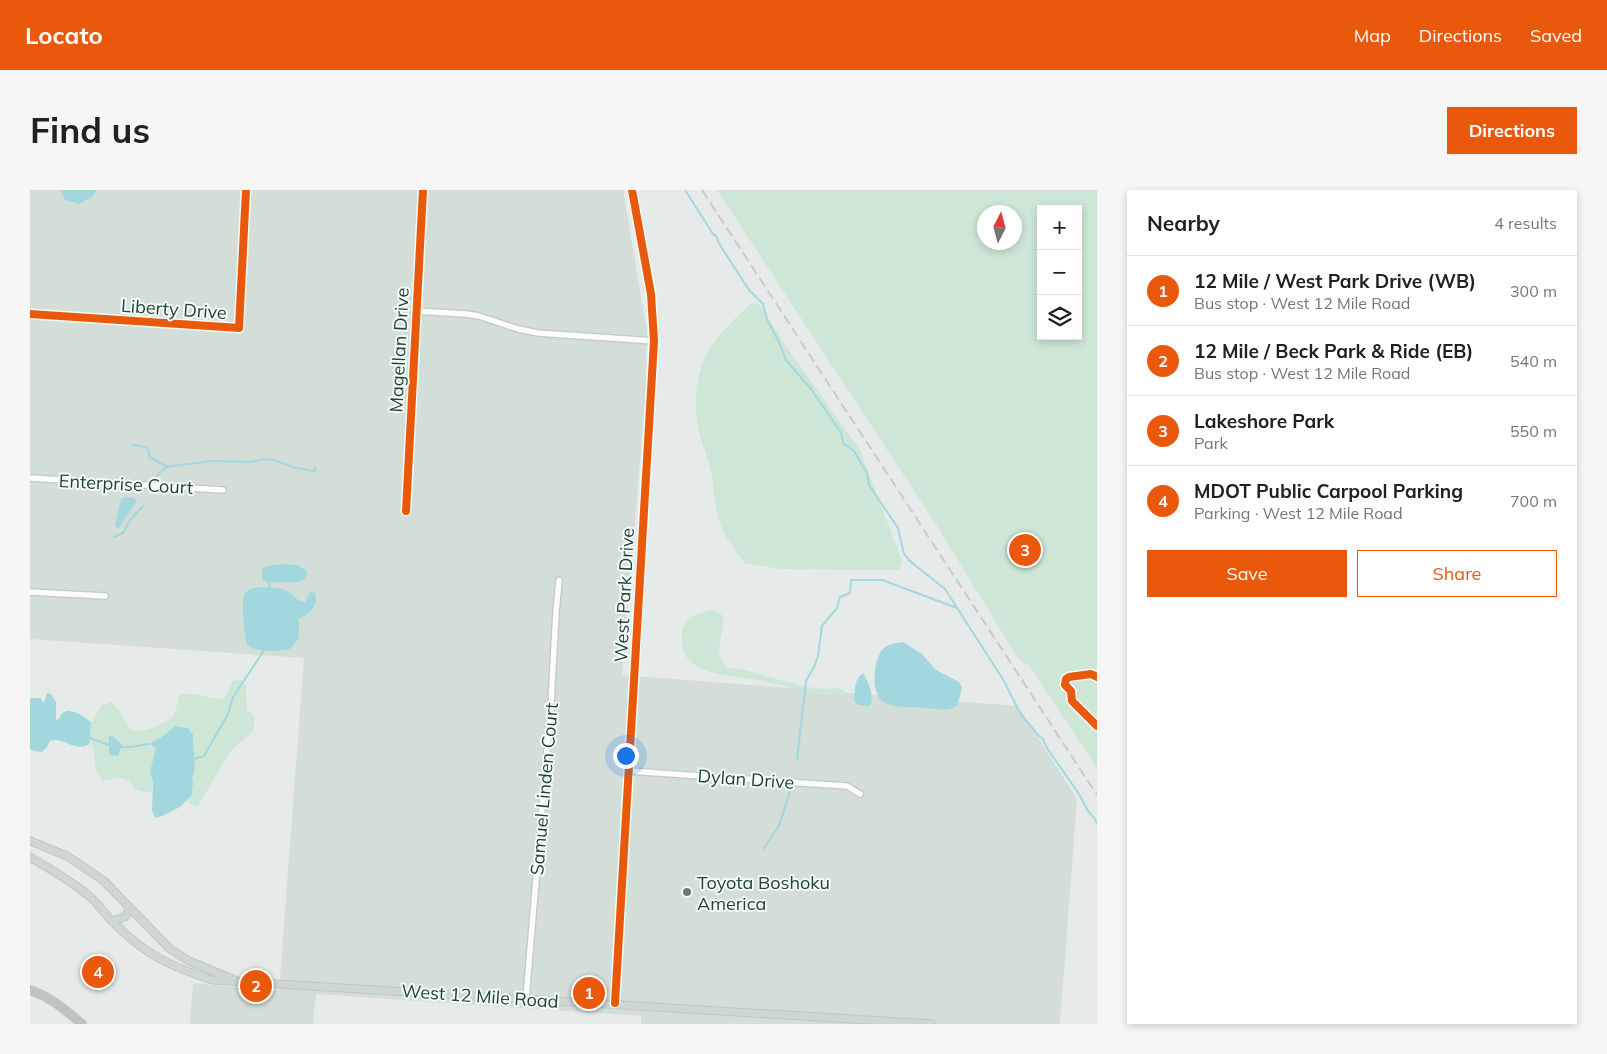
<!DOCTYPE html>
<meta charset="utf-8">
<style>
:root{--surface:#fff;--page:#f6f6f6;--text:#202124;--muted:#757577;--line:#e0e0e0;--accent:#ea580c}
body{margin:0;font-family:Mulish,sans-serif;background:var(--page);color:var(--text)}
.controls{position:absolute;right:15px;top:15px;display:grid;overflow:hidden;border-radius:0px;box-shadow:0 2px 8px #0003}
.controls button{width:45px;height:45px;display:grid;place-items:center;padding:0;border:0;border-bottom:1px solid var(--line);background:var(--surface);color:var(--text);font:25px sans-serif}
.compass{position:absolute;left:947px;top:15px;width:45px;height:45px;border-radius:50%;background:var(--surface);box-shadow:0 2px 8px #0003;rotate:6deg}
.you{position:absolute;left:595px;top:565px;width:18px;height:18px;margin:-12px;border:4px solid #fff;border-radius:50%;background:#1a73e8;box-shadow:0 0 0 8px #1a73e833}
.badge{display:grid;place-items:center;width:32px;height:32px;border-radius:50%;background:var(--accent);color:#fff;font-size:16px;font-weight:700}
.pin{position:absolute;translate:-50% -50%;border:2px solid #fff;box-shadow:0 1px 5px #0006}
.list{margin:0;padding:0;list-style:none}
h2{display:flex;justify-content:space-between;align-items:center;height:65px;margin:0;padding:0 20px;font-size:21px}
h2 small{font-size:16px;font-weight:400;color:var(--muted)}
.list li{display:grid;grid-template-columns:32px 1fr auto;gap:15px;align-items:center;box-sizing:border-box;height:70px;padding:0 20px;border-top:1px solid var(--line)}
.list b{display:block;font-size:19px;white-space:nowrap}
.list p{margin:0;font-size:16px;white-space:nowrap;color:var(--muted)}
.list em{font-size:16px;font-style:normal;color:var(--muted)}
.actions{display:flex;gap:10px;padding:15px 20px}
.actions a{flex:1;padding:11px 0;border:1px solid var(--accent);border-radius:0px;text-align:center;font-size:18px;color:var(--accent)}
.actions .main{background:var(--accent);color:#fff}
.icon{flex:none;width:28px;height:28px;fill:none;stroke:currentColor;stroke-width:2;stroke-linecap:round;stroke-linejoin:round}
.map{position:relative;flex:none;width:1067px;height:834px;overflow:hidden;border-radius:0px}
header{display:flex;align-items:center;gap:30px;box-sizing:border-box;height:70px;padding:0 25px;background:var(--accent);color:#fff}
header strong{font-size:24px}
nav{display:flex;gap:28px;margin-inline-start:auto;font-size:18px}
.intro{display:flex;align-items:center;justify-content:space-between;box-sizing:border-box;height:120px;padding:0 30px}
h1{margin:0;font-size:35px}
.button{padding:12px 22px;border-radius:0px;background:var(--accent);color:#fff;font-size:18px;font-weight:700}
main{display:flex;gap:30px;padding:0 30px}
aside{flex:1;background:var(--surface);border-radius:0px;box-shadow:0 2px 8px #0003}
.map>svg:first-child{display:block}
.built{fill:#d3ded9}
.green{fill:#cee6d5;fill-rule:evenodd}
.water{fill:#a2d7de}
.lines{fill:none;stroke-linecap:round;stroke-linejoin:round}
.stream{stroke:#a2d7de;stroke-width:2}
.minor-casing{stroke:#c3c8c6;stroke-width:8}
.major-casing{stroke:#bdc7c4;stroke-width:9}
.highway-casing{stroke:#bdc7c4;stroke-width:10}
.minor{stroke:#fbfcfc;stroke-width:5.5}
.major{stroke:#ced7d5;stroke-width:7}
.highway{stroke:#bbc4c2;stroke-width:8}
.rail{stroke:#c7ccca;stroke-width:2;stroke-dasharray:10 5;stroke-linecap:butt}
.cycleway-casing{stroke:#f4faf7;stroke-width:11}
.cycleway{stroke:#e8590c;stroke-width:8}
.poi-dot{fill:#657d76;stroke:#f4faf7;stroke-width:2}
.labels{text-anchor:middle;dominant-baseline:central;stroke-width:4;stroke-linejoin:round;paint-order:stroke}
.street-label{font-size:18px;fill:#204238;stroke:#f4faf7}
.poi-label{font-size:18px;fill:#204238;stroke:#f4faf7;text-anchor:start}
</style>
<header>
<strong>Locato</strong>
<nav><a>Map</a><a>Directions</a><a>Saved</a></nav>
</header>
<div class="intro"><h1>Find us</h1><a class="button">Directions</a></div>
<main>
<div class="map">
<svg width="1067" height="834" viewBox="0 0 1067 834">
<rect width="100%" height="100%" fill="#e6ebe9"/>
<polygon class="built" points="0,0 593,0 617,141 616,200 592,485 988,516 1047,609 1030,834 611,834 611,826 286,804 283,834 160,834 163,793 249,801 274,468 0,449"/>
<g class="green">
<path d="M687,0H1067V578L999,475L993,473L985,464L909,339ZM1011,19H1048V146H1011ZM954,22H984V52H954Z"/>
<path d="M721,113L729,114L757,158L830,260L872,371L869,380L751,379L715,373C704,360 693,345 688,328C685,314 684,300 682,286C678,267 667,242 666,224C663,170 685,147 721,113Z"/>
<path d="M682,420C710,425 675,458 697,477L715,480L771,496L794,499L806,498L813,499L815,505C784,507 760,496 732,491C709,486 679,487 661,472C653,465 651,454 652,444C653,427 668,423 682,420Z"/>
<path d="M211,490L216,496L217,519L225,527C225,545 215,547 204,558C189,575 181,597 168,616H163L158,611L163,603V593L162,588L165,579L164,547L162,541L158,538L145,536L127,551L119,553L120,556L126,558V561L120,582L123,593L122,601L118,603L104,599L100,591L90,588L73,591L66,581L64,559L60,551L61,534L71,516L81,512L89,520L101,540C118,543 131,535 144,526L150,504L169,505L192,510L197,504L202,491Z"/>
</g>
<g class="water">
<polygon points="30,0 67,0 63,6 49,14 35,10"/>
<polygon points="96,307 104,308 107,311 88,339 85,335 91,309"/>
<polygon points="254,374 267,375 276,380 277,385 274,390 270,392 236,392 232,389 232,379 236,376"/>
<path d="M231,397C240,398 251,397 259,402C265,405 267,412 275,412L280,402L285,403C289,417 280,423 269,429V448L260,459C250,461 226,463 218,455C214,451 211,412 214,405C217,398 224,398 231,397Z"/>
<path d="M873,452L892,464L906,480L929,492L932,498L927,516C919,522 906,519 897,518C886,517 864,518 855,513C840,505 843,472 852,460C857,454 866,453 873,452Z"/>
<path d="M833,483C838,491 845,506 840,516L828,515L824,511C825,500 824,489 833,483Z"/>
<path d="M17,503L21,504L26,512V530L29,529C34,513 52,525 61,532L60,551L58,555C44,562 33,546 20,551L17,557L12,562L4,561L0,559V508H10L14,513Z"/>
<polygon points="145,536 158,538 163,544 165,579 162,588 163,593 162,605 150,617 132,626 125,628 122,620 123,593 120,582 126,558 119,554 129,549"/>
<polygon points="79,546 84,547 92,555 88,566 79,565"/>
</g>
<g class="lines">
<g class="stream">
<polyline points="655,0 683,44 686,46 690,55 719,100 733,114 737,129 749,152 756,170 781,199 810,241 814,254 824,261 837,283 839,295 868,338 874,364 881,372 915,399 974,491 990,523 1008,545 1013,549 1017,558 1049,604 1058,621 1065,629 1067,634"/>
<polyline points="103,255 116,257 119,261 119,267 138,277"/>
<polyline points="125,288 136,277 182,271 222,272 234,269 244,270 266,278 284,281 285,281 285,277"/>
<polyline points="84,347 93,343 100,330 113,316"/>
<polyline points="239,390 240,400"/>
<polyline points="60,548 79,555"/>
<polyline points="91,557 101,557 119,554"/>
<polyline points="164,569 174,566 198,524 203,507 235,459"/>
<polyline points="767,570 776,491 784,477 788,466 792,436 807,418 810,407 820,403 821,390 852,390 927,418"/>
<polyline points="733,659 749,636 760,601"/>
</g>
<g class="minor-casing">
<g id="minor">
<polyline points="386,121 436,124 449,126 488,139 508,143 624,151"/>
<polyline points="0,124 209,138 216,0"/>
<polyline points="0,288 193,300"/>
<polyline points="376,321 393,0"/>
<polyline points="0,402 75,406"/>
<polyline points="599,581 817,596 830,604"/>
<polyline points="496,808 521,513 526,422 529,390"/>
<polyline points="585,813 624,151 621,104 602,0"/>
</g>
</g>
<g class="major-casing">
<g id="major">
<polyline points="0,651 37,666 74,691 140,759 159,771 205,790"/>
<path d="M0,667C20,679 40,690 58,705C69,714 76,726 86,735C116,765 142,777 182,790L902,834"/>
<polyline points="82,731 95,727 100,718"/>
</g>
</g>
<g class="highway-casing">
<path id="highway" d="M0,800C21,807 35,820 52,834"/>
</g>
<use href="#minor" class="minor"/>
<use href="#major" class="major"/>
<use href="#highway" class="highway"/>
<polyline class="rail" points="672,0 1067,605"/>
<g class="cycleway-casing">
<g id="cycleway">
<polyline points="0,124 209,138 216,0"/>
<polyline points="376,321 393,0"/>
<polyline points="1067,487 1061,484 1039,487 1036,489 1035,495 1041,501 1042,511 1067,536"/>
<polyline points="585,813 624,151 621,104 602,0"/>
</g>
</g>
<use href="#cycleway" class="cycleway"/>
</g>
<circle class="poi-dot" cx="657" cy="702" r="5"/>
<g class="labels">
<g class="street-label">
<text transform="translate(144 119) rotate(4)">Liberty Drive</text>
<text transform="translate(369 160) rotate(-87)">Magellan Drive</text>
<text transform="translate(96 294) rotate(3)">Enterprise Court</text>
<text transform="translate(594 405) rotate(-87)">West Park Drive</text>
<text transform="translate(716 589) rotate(4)">Dylan Drive</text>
<text transform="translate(514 599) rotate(-85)">Samuel Linden Court</text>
<text transform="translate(450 806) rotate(4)">West 12 Mile Road</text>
</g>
<g class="poi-label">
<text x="667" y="692">Toyota Boshoku<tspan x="667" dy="21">America</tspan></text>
</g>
</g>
</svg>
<div class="controls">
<button>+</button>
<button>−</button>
<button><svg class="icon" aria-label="layers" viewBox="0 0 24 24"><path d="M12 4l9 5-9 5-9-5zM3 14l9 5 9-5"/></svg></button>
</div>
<svg class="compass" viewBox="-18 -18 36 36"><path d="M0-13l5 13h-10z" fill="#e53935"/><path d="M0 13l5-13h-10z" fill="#757577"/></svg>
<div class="you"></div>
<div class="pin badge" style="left:559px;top:803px">1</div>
<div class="pin badge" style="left:226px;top:796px">2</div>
<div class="pin badge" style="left:995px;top:360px">3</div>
<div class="pin badge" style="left:68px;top:782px">4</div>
</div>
<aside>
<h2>Nearby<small>4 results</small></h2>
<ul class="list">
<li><span class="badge">1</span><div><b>12 Mile / West Park Drive (WB)</b><p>Bus stop · West 12 Mile Road</p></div><em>300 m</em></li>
<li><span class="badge">2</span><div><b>12 Mile / Beck Park &amp; Ride (EB)</b><p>Bus stop · West 12 Mile Road</p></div><em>540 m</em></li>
<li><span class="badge">3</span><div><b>Lakeshore Park</b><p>Park</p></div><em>550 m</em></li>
<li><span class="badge">4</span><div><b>MDOT Public Carpool Parking</b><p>Parking · West 12 Mile Road</p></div><em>700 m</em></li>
</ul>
<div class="actions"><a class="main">Save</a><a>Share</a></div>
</aside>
</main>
